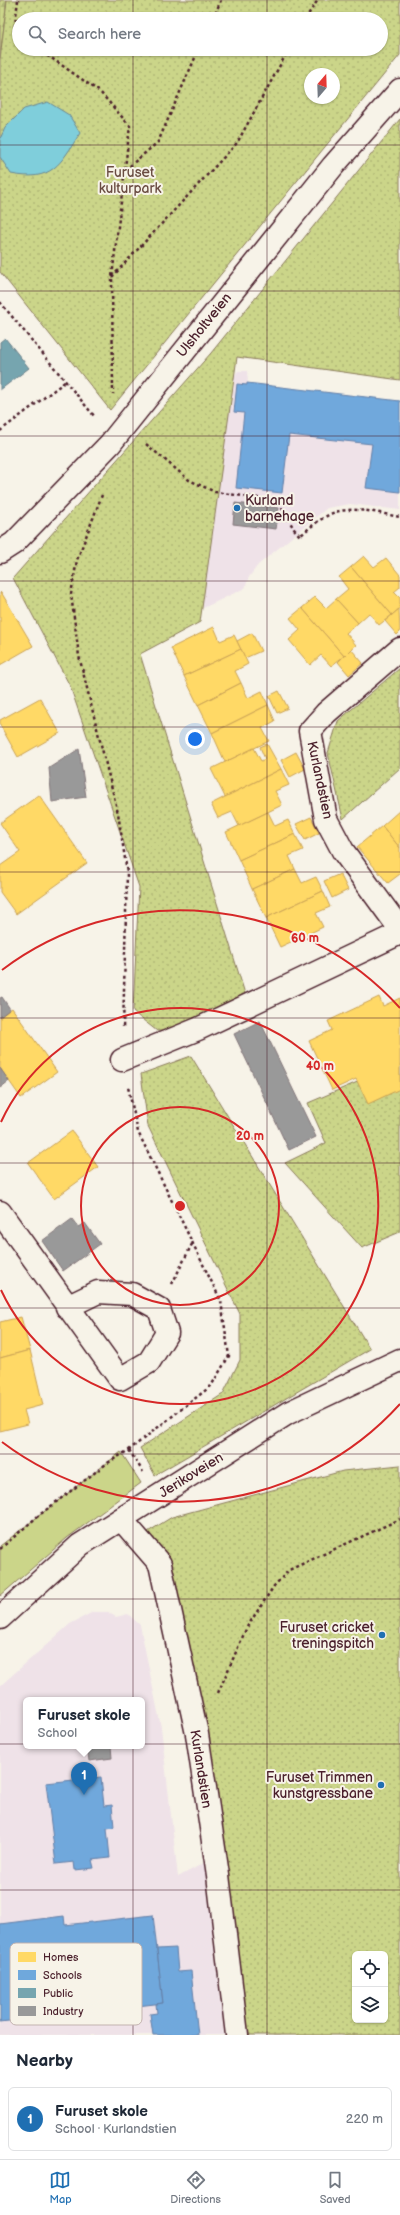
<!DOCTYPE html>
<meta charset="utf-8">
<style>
:root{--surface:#fff;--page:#f2f2f3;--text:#1f2937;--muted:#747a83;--line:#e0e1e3;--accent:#1f6fb2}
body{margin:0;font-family:"Balsamiq Sans",sans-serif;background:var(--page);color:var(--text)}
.controls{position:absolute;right:12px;bottom:12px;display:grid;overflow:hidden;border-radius:6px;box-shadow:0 1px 3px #0004}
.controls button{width:36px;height:36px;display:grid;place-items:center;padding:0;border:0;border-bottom:1px solid var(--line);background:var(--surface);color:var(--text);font:20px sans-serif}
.compass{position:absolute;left:304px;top:68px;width:36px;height:36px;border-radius:50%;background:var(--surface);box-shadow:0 1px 3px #0004;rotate:19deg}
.you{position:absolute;left:195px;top:739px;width:14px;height:14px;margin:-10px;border:3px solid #fff;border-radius:50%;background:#1a73e8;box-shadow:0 0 0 6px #1a73e833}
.badge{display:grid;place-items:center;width:26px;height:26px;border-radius:50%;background:var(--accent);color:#fff;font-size:13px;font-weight:700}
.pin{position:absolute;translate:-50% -33px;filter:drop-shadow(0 1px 2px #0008)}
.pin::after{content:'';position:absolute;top:21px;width:14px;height:12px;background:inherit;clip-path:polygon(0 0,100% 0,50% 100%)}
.popup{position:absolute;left:23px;top:1697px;width:122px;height:52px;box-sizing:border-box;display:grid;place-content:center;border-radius:6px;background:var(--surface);filter:drop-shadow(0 1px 3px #0005);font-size:13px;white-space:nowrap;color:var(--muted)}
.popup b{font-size:15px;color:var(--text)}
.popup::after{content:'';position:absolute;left:50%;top:100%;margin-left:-8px;border:8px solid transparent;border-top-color:var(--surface)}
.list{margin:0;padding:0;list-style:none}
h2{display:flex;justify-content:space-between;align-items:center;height:52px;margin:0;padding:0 16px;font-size:17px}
h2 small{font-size:13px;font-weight:400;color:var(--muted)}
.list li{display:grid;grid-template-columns:26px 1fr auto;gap:12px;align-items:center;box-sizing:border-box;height:64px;margin:0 8px 8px;padding:0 8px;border:1px solid var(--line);border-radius:6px}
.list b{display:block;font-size:15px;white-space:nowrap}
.list p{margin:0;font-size:13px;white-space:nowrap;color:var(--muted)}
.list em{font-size:13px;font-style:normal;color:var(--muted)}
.icon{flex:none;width:22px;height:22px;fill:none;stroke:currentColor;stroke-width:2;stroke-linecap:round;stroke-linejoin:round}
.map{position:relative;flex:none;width:400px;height:2035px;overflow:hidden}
.search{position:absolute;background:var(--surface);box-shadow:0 1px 3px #0004;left:12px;right:12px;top:12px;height:44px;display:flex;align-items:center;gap:10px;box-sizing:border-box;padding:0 14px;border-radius:22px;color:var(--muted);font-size:15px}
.sheet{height:124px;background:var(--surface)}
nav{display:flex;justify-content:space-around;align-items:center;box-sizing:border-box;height:56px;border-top:1px solid var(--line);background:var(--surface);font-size:11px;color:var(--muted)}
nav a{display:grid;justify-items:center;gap:2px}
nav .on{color:var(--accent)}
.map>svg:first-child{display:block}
.built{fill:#efe2e8;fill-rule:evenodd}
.grass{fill:#cbd589;stroke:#8a7a5a}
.forest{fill:url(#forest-firs);stroke:#8a7a5a}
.park{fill:url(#park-dots);stroke:#8a7a5a;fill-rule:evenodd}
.water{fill:#7fcedb;stroke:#6a8895}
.homes{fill:#ffd966;stroke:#c9a154}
.schools{fill:#6fa8dc;stroke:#647fa7}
.public{fill:#76a5af;stroke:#697d87}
.industry{fill:#999;stroke:#817478}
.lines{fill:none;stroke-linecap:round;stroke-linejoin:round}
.street-casing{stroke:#4a1f2b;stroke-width:25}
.secondary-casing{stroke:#4a1f2b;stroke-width:25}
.path{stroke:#4a1f2b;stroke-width:2.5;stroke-dasharray:3 3;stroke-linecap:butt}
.street{stroke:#f7f3e8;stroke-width:22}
.secondary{stroke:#f7f3e8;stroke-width:22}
.grid{fill:none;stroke:#4a1f2b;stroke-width:1;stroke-opacity:0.55}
.ring{fill:none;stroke:#d62828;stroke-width:2}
.poi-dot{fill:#1f6fb2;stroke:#f7f3e8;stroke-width:1.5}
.labels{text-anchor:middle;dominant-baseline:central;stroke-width:4;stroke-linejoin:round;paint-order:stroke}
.park-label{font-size:14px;fill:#6a4c42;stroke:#f7f3e8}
.street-label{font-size:14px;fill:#4a1f2b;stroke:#f7f3e8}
.poi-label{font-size:14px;fill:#4a1f2b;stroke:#f7f3e8;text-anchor:end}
.key{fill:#f7f3e8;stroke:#c3b3af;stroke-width:1}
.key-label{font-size:11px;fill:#4a1f2b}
.centre{fill:#d62828;stroke:#f7f3e8;stroke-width:2}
.ring-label{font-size:12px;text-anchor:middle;font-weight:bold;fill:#d62828;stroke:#f7f3e8;stroke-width:4;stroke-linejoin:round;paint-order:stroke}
</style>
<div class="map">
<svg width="400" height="2035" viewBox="0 0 400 2035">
<defs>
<pattern id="forest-firs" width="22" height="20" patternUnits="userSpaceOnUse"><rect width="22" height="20" fill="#cbd589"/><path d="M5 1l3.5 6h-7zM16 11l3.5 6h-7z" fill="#b0b676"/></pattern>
<pattern id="park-dots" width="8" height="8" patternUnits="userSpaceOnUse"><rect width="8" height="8" fill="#cbd589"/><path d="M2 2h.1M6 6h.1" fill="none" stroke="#b0b676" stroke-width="1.8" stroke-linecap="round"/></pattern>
</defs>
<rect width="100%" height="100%" fill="#f7f3e8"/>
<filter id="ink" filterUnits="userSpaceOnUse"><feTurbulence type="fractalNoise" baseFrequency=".025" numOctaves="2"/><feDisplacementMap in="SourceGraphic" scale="8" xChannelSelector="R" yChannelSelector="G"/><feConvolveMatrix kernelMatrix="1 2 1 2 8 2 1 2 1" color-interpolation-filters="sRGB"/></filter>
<g filter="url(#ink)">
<g class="built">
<polygon points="238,371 247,371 248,383 400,401 400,510 350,504 327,508 258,565 249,577 245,588 128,644 170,456"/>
<path d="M93,1612H107L116,1617L128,1614L140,1625L161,1727L178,1877L204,1863L224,2035H0V1686L70,1624ZM26,1700H142V1746H26Z"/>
</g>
<polygon class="grass" points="121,1452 141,1483 67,1538 0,1596 0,1546"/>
<polygon class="forest" points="0,0 7,0 0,59"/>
<g class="park">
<path d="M7,0H400V55L110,410L0,272V59ZM19,19H381V49H19ZM310,74H334V98H310Z"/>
<polygon points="400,119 400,380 237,357 200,622 140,654 246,997 176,1031 157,1031 133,1012 139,887 70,686 13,578 211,353"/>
<polygon points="400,668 400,768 343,819 328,753 338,721"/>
<polygon points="191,1056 370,1349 155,1475 140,1448 223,1394 240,1360 240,1314 148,1126 141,1074"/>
<polygon points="400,1064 400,1232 362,1248 285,1163 326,1143 308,1103"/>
<path d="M400,1465V2035H237L160,1564L138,1538L172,1517L343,1471ZM355,1954H385V2020H355Z"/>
</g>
<path class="water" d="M48,102L69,115L80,133C60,165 52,182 11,174L0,157V139L5,128L24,109Z"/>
<g class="homes">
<polygon points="364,556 374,567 386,558 400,575 400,587 394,592 400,598 400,608 392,615 351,567"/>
<polygon points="351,567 392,615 379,625 369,613 358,623 336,599 348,589 339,577"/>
<polygon points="1,592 33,646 0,665 0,593"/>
<polygon points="315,597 326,608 336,599 358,623 346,633 356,645 344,656 302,608"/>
<polygon points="302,608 344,656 331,666 321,655 310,665 289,640 300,630 290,618"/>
<polygon points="399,609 400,632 397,635 385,621"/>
<polygon points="214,627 220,641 234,635 241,649 184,676 171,648"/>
<polygon points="252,633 261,651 245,658 237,641"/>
<polygon points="241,649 248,664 235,671 241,683 198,705 184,676"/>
<polygon points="351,649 363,663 349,675 338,662"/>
<polygon points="241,683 248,698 262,691 268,705 212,733 198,705"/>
<polygon points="279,691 288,708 277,713 269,696"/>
<polygon points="40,698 60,733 18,757 0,725 0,720"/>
<polygon points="268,705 275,721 262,728 269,741 225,762 212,733"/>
<polygon points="267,744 281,769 225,797 211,769 254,748 261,761 265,759 260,747"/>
<polygon points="296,752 305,769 290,777 281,760"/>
<polygon points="281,769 289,785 275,791 282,805 239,826 232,812 218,818 211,804"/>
<polygon points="39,795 87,863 16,914 0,892 0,866 20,852 0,823"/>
<polygon points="400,810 400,848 382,826"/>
<polygon points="268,812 275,826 288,820 295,834 239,860 226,832"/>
<polygon points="311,817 319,833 305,840 296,824"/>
<polygon points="382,826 400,848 400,874 388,883 357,847"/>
<polygon points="295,834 303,850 289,856 295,869 252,889 239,860"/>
<polygon points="295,869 302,883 316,877 323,891 266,918 252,889"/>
<polygon points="340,874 348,890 332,898 324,881"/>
<polygon points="323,891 330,907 316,913 323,927 280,947 266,918"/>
<polygon points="379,997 383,1006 400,998 400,1089 368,1104 356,1079 332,1090 309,1041 332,1030 328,1021"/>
<polygon points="12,1008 57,1072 21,1098 0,1068 0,1017"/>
<polygon points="72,1131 98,1167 54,1199 28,1163"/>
<polygon points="21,1317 30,1350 0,1358 0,1322"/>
<polygon points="30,1350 43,1405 24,1410 28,1424 0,1431 0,1358"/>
</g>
<g class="schools">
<polygon points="247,383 400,401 400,492 366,488 372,444 289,435 282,493 236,488 244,413 234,412 237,384 247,385"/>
<polygon points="101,1777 104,1806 112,1805 114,1827 107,1828 110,1858 92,1860 94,1868 75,1870 74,1862 56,1864 46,1783"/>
<polygon points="153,1915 163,2003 0,2022 0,1924 64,1916 65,1925"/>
<polygon points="176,1948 178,1972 191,1971 198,2035 153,2035 150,2014 157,2013 156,2004 163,2003 157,1949"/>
</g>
<polygon class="public" points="5,338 29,368 0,390 0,342"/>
<g class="industry">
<polygon points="235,503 279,508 276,529 233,524"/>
<polygon points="79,749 86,797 52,802 49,768"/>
<polygon points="2,997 10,1009 0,1017 0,998"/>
<polygon points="260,1021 316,1137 289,1150 234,1034"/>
<polygon points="0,1068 9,1081 0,1088"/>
<polygon points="72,1219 78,1227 85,1223 100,1244 63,1271 42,1241"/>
<polygon points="87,1746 111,1746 112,1758 89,1761"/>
</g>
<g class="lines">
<g class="street-casing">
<g id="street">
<polyline points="0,552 14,543 110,444 333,166 400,90"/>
<polyline points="400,649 326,713 310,731 326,819 343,851 400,929"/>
<polyline points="122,1060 198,1029 400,933"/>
<polyline points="0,1212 120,1379 149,1362 167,1333 159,1309 132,1294 98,1292 67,1307"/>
<polyline points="121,1519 160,1564 197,1734 218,1875 237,2035"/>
</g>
</g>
<g class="secondary-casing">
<polyline id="secondary" points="0,1618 80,1545 288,1413 400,1360"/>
</g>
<g class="path">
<polyline points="18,0 14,32 19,44"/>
<polyline points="213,19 221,0"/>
<polyline points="305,19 318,0"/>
<polyline points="30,49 50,57 100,92 130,126 112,277 113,394"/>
<polyline points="125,170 158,142 199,49"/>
<polyline points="112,277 237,143 289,49"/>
<polyline points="0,302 95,417"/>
<polyline points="0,431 66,381"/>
<path d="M146,444L189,480L215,492L278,501L294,529L300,536C308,529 316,522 325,517C346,503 377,513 400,517"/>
<polyline points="102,495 77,560 71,594 79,656 118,813 127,872 123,1029"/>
<polyline points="172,1284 193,1242"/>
<polyline points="129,1450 143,1472"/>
<polyline points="0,1549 38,1516 106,1464 129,1450 211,1386 229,1356 221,1301 138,1132 128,1087"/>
<polyline points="218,1693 247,1627 274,1586 289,1570 400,1519"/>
</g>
<use href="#street" class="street"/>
<use href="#secondary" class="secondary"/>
</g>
</g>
<path class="grid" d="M133,0V19M267,0V19M133,49V2035M267,49V2035M0,145H400M0,291H400M0,436H400M0,581H400M0,727H400M0,872H400M0,1018H400M0,1163H400M0,1308H400M0,1454H400M0,1599H400M0,1744H400M0,1890H400"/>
<g class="ring">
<circle cx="180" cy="1206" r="99"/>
<path d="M1 1122A198 198 0 1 1 1 1290"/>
<path d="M400 1404A296 296 0 0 1 2 1442M2 970A296 296 0 0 1 400 1008"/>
</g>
<g class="poi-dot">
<circle cx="237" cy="508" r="4"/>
<circle cx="382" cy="1635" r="4"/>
<circle cx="381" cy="1785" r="4"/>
</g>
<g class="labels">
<g class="park-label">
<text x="130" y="172">Furuset<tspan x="130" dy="16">kulturpark</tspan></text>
</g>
<g class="street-label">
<text transform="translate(204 325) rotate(-51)">Ulsholtveien</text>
<text transform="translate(320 780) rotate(78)">Kurlandstien</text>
<text transform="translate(191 1475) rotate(-32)">Jerikoveien</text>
<text transform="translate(201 1769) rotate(81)">Kurlandstien</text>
</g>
<g class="poi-label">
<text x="245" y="500" text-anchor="start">Kurland<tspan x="245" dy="16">barnehage</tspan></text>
<text x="374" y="1627">Furuset cricket<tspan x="374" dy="16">treningspitch</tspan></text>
<text x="373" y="1777">Furuset Trimmen<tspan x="373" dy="16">kunstgressbane</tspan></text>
</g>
</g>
<rect x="10" y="1943" width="132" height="82" rx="6" class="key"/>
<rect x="18" y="1952" width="18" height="10" fill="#ffd966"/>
<rect x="18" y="1970" width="18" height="10" fill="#6fa8dc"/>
<rect x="18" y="1988" width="18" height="10" fill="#76a5af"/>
<rect x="18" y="2006" width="18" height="10" fill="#999"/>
<g class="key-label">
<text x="43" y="1961">Homes</text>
<text x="43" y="1979">Schools</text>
<text x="43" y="1997">Public</text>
<text x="43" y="2015">Industry</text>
</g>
<circle cx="180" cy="1206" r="6" class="centre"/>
<g class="ring-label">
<text x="305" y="942">60 m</text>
<text x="320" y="1070">40 m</text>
<text x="250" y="1140">20 m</text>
</g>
</svg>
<div class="controls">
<button><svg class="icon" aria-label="locate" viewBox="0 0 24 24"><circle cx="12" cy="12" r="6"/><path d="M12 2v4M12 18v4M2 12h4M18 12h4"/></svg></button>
<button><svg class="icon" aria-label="layers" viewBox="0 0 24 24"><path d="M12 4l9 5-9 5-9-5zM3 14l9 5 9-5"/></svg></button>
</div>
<svg class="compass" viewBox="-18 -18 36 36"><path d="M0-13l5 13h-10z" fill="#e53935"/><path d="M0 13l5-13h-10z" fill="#747a83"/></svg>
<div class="you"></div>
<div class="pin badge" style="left:84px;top:1795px">1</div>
<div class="popup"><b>Furuset skole</b>School</div>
<div class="search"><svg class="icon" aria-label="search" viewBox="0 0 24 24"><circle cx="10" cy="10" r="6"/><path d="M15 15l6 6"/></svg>Search here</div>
</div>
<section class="sheet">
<h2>Nearby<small></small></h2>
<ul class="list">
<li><span class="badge">1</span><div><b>Furuset skole</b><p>School · Kurlandstien</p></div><em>220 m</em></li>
</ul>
</section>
<nav>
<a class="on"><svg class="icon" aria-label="map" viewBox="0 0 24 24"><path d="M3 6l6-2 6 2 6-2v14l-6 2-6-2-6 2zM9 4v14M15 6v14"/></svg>Map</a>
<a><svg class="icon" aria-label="directions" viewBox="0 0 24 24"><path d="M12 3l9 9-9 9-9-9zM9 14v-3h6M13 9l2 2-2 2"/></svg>Directions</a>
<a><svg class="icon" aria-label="saved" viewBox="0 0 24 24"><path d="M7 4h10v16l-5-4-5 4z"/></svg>Saved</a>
</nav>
